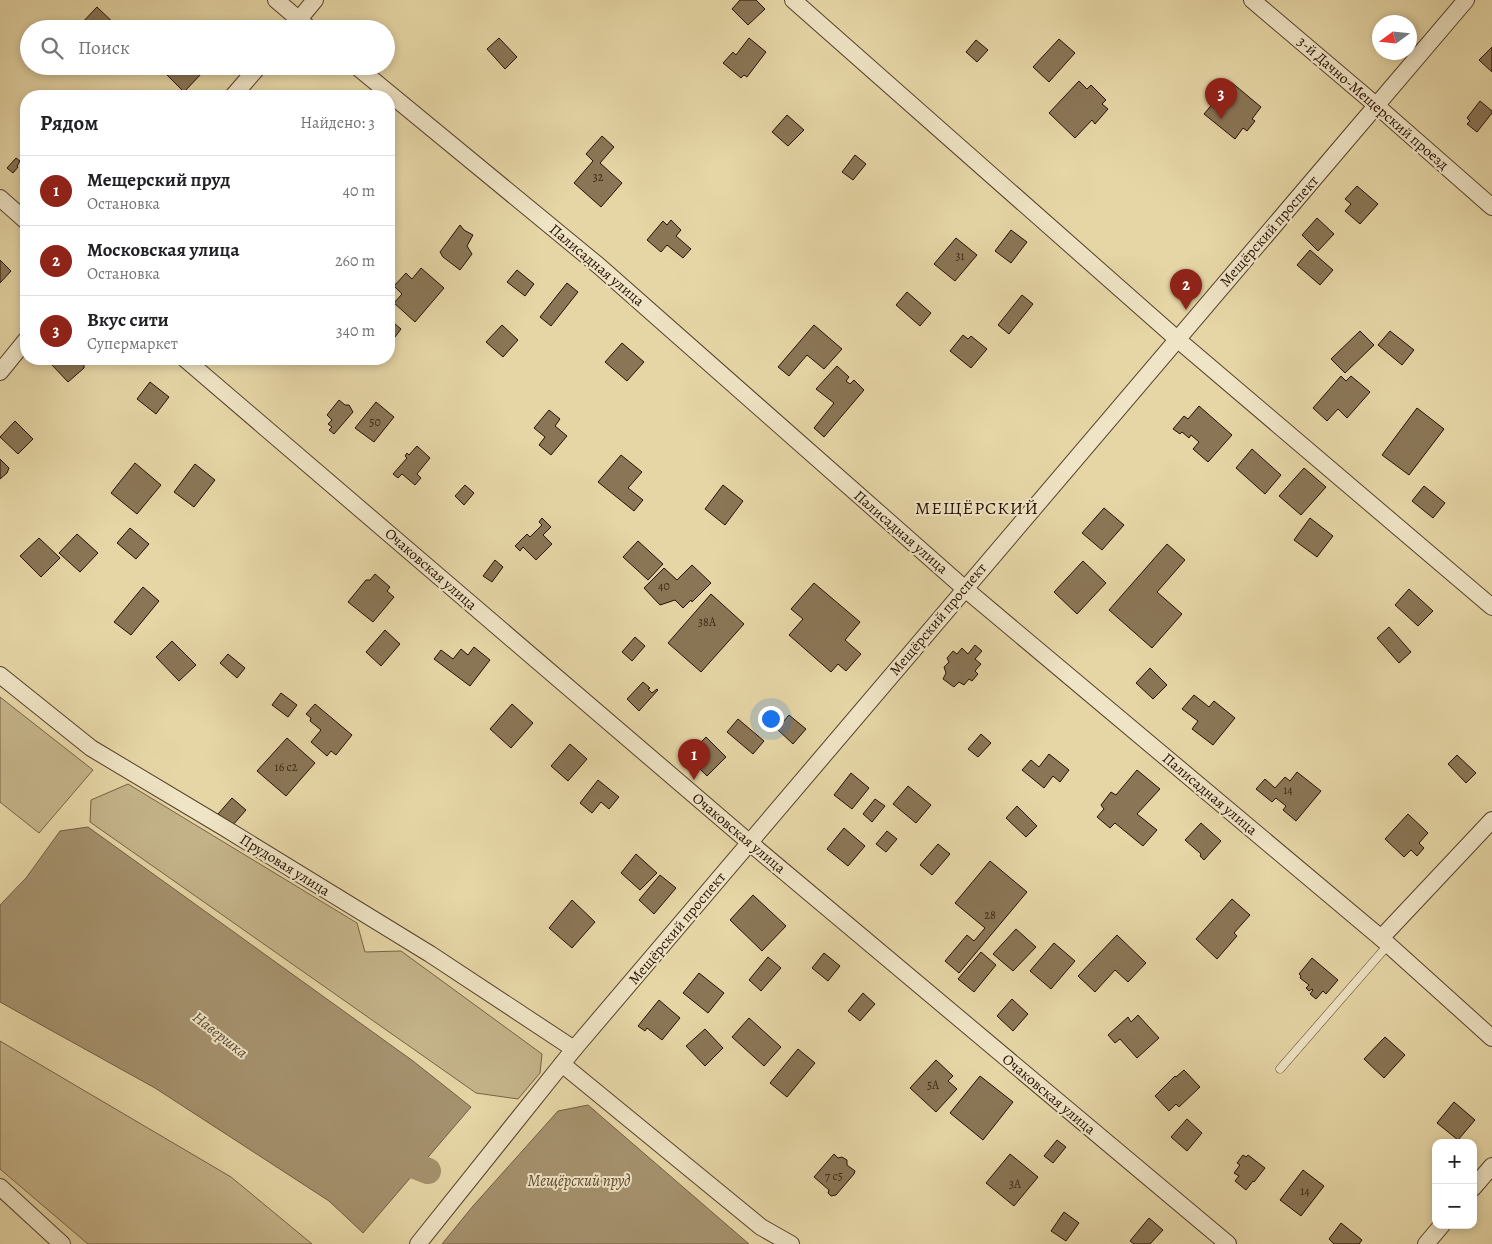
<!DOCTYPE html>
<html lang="ru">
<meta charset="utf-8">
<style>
:root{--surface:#fff;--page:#f2f2f2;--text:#202124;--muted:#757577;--line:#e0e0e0;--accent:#8f2418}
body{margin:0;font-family:Alegreya,serif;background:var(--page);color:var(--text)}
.controls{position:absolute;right:15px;bottom:15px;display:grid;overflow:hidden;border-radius:10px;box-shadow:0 2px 8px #0003}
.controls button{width:45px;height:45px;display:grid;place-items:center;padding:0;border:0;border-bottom:1px solid var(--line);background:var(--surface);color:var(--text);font:25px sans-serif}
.compass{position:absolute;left:1372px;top:15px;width:45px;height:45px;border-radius:50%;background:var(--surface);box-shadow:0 2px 8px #0003;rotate:255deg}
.you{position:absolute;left:770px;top:718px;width:18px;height:18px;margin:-12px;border:4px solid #fff;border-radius:50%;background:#1a73e8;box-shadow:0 0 0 8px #1a73e833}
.badge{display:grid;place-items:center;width:32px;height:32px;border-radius:50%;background:var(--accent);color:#fff;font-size:16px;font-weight:700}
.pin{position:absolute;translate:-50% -41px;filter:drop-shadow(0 1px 2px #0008)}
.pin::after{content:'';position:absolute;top:26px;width:18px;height:15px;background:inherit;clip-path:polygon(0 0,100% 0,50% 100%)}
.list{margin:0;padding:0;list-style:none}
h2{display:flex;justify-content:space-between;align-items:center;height:65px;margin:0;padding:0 20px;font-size:21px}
h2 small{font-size:16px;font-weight:400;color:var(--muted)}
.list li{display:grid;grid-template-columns:32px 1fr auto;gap:15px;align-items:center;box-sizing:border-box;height:70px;padding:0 20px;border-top:1px solid var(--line)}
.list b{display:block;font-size:19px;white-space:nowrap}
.list p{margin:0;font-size:16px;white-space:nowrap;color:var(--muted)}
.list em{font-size:16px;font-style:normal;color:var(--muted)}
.icon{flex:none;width:28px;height:28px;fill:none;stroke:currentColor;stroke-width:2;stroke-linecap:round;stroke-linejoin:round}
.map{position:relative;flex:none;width:1492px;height:1244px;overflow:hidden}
.search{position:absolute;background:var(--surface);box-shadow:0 2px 8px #0003;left:20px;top:20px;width:375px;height:55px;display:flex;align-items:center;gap:12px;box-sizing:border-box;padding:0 18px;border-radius:28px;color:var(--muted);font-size:19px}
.panel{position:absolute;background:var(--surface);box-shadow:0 2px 8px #0003;left:20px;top:90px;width:375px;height:275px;border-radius:20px}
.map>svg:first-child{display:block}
.green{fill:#c5b48a;stroke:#766245}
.water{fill:#a5926e;stroke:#725e42}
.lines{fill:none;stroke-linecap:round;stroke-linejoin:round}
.river{stroke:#a5926e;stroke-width:26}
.building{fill:#8a7656;stroke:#260f00}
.lane-casing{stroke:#56412a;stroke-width:9}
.street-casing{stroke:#56412a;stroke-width:18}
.lane{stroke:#efe4c5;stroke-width:8}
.street{stroke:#efe4c5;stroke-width:16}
.labels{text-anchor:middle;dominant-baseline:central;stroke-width:4;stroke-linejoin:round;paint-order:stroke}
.number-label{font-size:12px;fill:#3f2916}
.street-label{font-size:15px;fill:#260f00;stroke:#efe4c5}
.water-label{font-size:16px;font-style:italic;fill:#5f4a31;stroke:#efe4c5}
.quarter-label{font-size:18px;letter-spacing:1px;fill:#260f00;stroke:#efe4c5}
</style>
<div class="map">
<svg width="1492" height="1244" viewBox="0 0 1492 1244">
<rect width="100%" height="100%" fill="#e6d6a6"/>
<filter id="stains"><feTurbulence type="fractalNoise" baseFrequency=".004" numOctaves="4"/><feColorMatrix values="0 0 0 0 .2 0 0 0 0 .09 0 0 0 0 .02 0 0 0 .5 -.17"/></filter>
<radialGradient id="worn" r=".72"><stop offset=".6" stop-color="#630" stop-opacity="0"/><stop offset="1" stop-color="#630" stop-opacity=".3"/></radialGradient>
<g class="green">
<polygon points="0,697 93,770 39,833 0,802"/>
<polygon points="128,784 357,923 365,952 401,951 542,1054 540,1073 518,1099 476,1093 90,822 91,800"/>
<polygon points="0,1041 231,1177 312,1244 88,1244 0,1169"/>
</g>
<g class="water">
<polygon points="88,827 413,1061 471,1107 363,1233 329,1201 155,1088 0,1002 0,905 26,878 60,831"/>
<polygon points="588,1105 749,1244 442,1244 473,1206 558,1111"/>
</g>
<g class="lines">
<polyline class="river" points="389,1152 402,1161 428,1171"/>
</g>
<g class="building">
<polygon points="740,0 756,0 765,9 748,25 732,9"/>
<polygon points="97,7 120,29 82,29 79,26"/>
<polygon points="499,38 517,57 505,69 487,49"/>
<polygon points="749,38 766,52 747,77 744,75 741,78 723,63 733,52 736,55"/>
<polygon points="1059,39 1075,53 1049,82 1033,67"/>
<polygon points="976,40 988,50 977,62 966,52"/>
<polygon points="1492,47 1492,72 1479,60"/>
<polygon points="163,66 195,66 202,73 184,92 161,69"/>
<polygon points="1079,81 1087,89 1091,85 1106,100 1102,104 1108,109 1095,124 1092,120 1075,138 1049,113"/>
<polygon points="1231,82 1261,107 1252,119 1255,121 1247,131 1243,128 1235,139 1204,114"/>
<polygon points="1480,101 1492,111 1492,113 1477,132 1467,124 1470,121 1467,118"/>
<polygon points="787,115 804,130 788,146 772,132"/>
<polygon points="602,136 614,147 600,163 622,183 601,207 574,183 593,161 586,154"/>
<polygon points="855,155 866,164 853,180 842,172"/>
<polygon points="16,158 20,161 17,166 18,167 13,173 7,168"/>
<polygon points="1357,186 1378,204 1360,224 1345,211 1351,204 1345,199"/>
<polygon points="1317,218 1334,234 1318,251 1302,235"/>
<polygon points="671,220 681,230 676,236 691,249 683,258 667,245 661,252 647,240 663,221 667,225"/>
<polygon points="460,225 464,230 473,235 467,246 472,254 460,270 443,257 440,252"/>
<polygon points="1011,230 1027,242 1011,263 995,251"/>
<polygon points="956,238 977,255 955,281 934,264"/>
<polygon points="1310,250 1333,270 1320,285 1297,265"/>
<polygon points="0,260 11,271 0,283"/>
<polygon points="421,268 444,288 415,322 394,303 402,294 394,286 406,273 412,279"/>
<polygon points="517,270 534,284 525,296 507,282"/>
<polygon points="567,283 578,292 551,326 540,317"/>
<polygon points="907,292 931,313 920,326 896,305"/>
<polygon points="1022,295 1033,304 1009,334 998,325"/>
<polygon points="389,319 401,329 389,345"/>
<polygon points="502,325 518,340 503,357 486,342"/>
<polygon points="814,325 842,349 824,369 807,355 789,376 778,367"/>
<polygon points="1360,331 1374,345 1345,373 1331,359"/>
<polygon points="1390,331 1414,350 1402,365 1378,345"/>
<polygon points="963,335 968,339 971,336 987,349 971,368 950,351"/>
<polygon points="622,343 644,362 627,381 605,362"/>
<polygon points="59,359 84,359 84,368 68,382 52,365"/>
<polygon points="837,366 849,377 846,381 850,384 854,380 864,390 824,437 814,428 834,403 816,389"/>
<polygon points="1341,376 1346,381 1351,376 1370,392 1347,418 1338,409 1327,421 1313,408"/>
<polygon points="150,382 169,397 156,414 137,399"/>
<polygon points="339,400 345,405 349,405 353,412 334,434 329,430 332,427 328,424 332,420 327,415"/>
<polygon points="376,402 394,417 374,442 355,428"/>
<polygon points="1199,406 1232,435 1208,462 1193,449 1199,442 1191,435 1189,438 1182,432 1180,434 1173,429 1184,416 1188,419"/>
<polygon points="1417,408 1444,429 1409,475 1382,455"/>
<polygon points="549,410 560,419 555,426 567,436 551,455 539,445 545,437 534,428"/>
<polygon points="15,421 33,439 18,454 0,437"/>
<polygon points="417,446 430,458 417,474 421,478 415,485 402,474 398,478 393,474 407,458 405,456 407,453 409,455"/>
<polygon points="1252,449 1281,475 1265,494 1236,468"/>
<polygon points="621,455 642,472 628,488 643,500 634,511 598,482"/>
<polygon points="0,459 9,468 7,473 0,479"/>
<polygon points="135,463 161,485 137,514 111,493"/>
<polygon points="195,464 215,480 194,507 174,492"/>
<polygon points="1304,468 1326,487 1301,515 1279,496"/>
<polygon points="465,485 474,493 464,505 455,496"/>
<polygon points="723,485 743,501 725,525 705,509"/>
<polygon points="1424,486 1445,503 1433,518 1412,501"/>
<polygon points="1104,508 1124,525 1102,550 1082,533"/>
<polygon points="542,518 551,527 543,535 552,544 536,560 523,547 520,551 515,546 527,534 530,537 542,525 539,522"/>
<polygon points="1310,518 1333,536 1317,557 1294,540"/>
<polygon points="130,528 149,544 136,559 117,543"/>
<polygon points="77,534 98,553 80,572 59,553"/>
<polygon points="39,538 60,558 41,577 20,556"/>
<polygon points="638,541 663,564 648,580 623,557"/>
<polygon points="1167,544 1185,560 1157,592 1182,614 1152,648 1109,610"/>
<polygon points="495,560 503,567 492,582 483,576"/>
<polygon points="1083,561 1106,583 1077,614 1054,592"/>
<polygon points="692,565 711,583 692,602 691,600 683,608 675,600 660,605 644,588 664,568 677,580"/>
<polygon points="375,574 390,587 387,591 394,597 373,622 348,602 366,580 370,580"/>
<polygon points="814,583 860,622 845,640 861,654 846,671 838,664 831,672 789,635 803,619 791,609"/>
<polygon points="143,587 159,601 131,635 114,622"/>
<polygon points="1409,589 1433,611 1418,626 1395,605"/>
<polygon points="711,594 744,624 701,672 668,643"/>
<polygon points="1389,627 1411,652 1399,663 1377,638"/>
<polygon points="385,630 400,644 381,666 366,652"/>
<polygon points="635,637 645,646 632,661 622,652"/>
<polygon points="172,641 196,665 179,681 156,657"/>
<polygon points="975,645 982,651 975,659 981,664 975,671 978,674 972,681 969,679 964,685 959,682 954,687 943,679 946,673 944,667 949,662 947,658 953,651 957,654 962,648 968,654"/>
<polygon points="474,647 490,660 470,686 434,659 441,650 453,659 461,649 468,655"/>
<polygon points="228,654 245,668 237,678 220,663"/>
<polygon points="1150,668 1167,685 1153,699 1136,683"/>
<polygon points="643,682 650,688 648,689 652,693 657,689 658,690 639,711 627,699"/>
<polygon points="281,693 297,705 288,717 272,705"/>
<polygon points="1194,695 1209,707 1214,701 1235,718 1213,745 1192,729 1198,721 1182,709"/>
<polygon points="315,704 352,735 336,755 331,751 327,756 311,742 321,730 310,721 311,718 306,714"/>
<polygon points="512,704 533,723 511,748 490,729"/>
<polygon points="789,715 806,729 793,744 777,729"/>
<polygon points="738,719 764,741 753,754 727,732"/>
<polygon points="981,734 991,743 978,757 968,749"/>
<polygon points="706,737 726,757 707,776 687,756"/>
<polygon points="287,738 315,763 286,796 257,771"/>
<polygon points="570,744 587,759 568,781 551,766"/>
<polygon points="1049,754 1069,770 1060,782 1053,776 1044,788 1022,770 1031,760 1039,767"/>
<polygon points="1457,755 1476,773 1466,783 1448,764"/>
<polygon points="1137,770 1160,789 1137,814 1157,830 1143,846 1115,823 1110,828 1097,817 1104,809 1101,805 1111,792 1116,795"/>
<polygon points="1297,772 1321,791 1296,821 1283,810 1286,806 1276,798 1272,802 1256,789 1265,779 1275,788 1285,777 1290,781"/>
<polygon points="851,773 869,788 852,809 834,795"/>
<polygon points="598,780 619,797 609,809 601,802 592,813 580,803"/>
<polygon points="908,786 931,805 916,823 893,804"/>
<polygon points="232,798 246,810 232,826 218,814"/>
<polygon points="875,799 885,806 872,822 863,814"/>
<polygon points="1017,806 1037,826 1026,837 1006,818"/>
<polygon points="1408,814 1428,833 1419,843 1424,848 1417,856 1411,850 1404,857 1385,839"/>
<polygon points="1201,823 1221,841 1204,860 1200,856 1201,854 1185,840"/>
<polygon points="844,828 865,846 848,866 827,849"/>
<polygon points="887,831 897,839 886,852 876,844"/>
<polygon points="938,844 950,854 932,875 920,865"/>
<polygon points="636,854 657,873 640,890 621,873"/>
<polygon points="990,861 1027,892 959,973 945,961 967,935 974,941 985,928 955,903"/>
<polygon points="660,875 676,888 654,914 639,900"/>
<polygon points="753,895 786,926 762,951 730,920"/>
<polygon points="1232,899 1250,915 1234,933 1237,936 1217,959 1196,939"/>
<polygon points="572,900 595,922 572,948 549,928"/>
<polygon points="1016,929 1036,947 1013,971 993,954"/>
<polygon points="1117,935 1146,963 1128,982 1115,970 1095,992 1078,976"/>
<polygon points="1054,943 1075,961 1051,989 1030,971"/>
<polygon points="981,952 996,965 974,992 958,979"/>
<polygon points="824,953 840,966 828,981 812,968"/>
<polygon points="768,957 781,968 761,991 749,980"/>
<polygon points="1312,958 1338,980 1326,994 1323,991 1316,999 1310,994 1313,990 1312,989 1309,991 1306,988 1309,985 1300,978 1301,976 1299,974"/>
<polygon points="699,973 724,993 708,1013 683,993"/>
<polygon points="863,993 875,1004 860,1021 848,1011"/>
<polygon points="1012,999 1028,1014 1013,1031 997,1016"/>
<polygon points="659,1000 680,1018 662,1040 647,1028 645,1031 638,1026"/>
<polygon points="1138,1015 1159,1038 1137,1058 1120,1039 1115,1043 1108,1035 1128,1017 1131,1022"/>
<polygon points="749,1018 781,1047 764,1066 732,1037"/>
<polygon points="705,1029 723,1048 705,1066 686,1046"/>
<polygon points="1385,1037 1405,1055 1384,1078 1364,1059"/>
<polygon points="798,1049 815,1063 787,1097 770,1083"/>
<polygon points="936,1060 953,1076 948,1081 957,1089 936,1112 910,1088"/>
<polygon points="1184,1070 1200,1087 1179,1107 1176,1104 1169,1111 1155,1096 1175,1076 1176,1077"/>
<polygon points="980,1076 1013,1102 983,1140 950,1113"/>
<polygon points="1454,1102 1475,1120 1458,1140 1437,1123"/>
<polygon points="1187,1119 1202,1133 1187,1151 1171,1137"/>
<polygon points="1057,1140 1066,1147 1053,1163 1044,1156"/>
<polygon points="834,1154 838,1158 842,1157 847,1160 847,1165 855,1171 854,1174 836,1195 831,1196 828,1193 829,1190 814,1177"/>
<polygon points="1010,1154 1038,1177 1014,1206 986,1183"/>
<polygon points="1243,1155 1246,1157 1248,1155 1265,1168 1254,1182 1253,1181 1246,1190 1235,1181 1239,1176 1234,1173 1240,1165 1237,1163"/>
<polygon points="1303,1170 1324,1186 1301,1216 1280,1200"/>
<polygon points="1064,1212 1079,1223 1066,1241 1051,1231"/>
<polygon points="1149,1218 1163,1230 1150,1244 1134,1244 1130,1241"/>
<polygon points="1341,1223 1362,1240 1359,1244 1334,1244 1329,1239"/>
</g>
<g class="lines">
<g class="lane-casing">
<polyline id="lane" points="1280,1069 1388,945"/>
</g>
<g class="street-casing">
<g id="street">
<polyline points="276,0 310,29"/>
<polyline points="793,0 1177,339 1492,607"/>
<polyline points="1252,0 1377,106 1492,207"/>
<polyline points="291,29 315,0"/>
<polyline points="356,66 599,266 964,588 1381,938 1492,1038"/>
<polyline points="233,96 259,66"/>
<polyline points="0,198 26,221"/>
<polyline points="185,359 750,843 1228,1244"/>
<polyline points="0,372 26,340"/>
<polyline points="0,675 91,748 223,827 430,954 574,1049"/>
<polyline points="1381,938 1492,820"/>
<polyline points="562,1064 761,1227 791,1244"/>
<polyline points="0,1187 62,1244"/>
<polyline points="1473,1188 1492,1166"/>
<polyline points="418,1244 574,1049 1466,0"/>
<polyline points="1426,1244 1442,1225"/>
</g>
</g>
<use href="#lane" class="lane"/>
<use href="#street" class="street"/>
</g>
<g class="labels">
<g class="number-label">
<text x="598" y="177">32</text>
<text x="960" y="256">31</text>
<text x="375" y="422">50</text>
<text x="664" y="586">40</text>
<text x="707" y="622">38А</text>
<text x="286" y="767">16 с2</text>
<text x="1288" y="790">14</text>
<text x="990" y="915">28</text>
<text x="933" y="1085">5А</text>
<text x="834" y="1176">7 с5</text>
<text x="1015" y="1184">3А</text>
<text x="1305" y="1191">14</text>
</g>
<g class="street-label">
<text transform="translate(1373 103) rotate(41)">3-й Дачно-Мещерский проезд</text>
<text transform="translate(1269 231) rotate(-49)">Мещёрский проспект</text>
<text transform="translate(597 265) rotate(40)">Палисадная улица</text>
<text transform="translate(901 532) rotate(41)">Палисадная улица</text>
<text transform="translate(431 569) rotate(41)">Очаковская улица</text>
<text transform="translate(938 619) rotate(-50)">Мещёрский проспект</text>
<text transform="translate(1210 794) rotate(40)">Палисадная улица</text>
<text transform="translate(739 833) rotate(40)">Очаковская улица</text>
<text transform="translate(285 865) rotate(32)">Прудовая улица</text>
<text transform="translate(677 928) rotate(-50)">Мещёрский проспект</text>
<text transform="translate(1049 1094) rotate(40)">Очаковская улица</text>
</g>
<g class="water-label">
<text transform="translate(220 1035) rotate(38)">Навершка</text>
<text x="579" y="1181">Мещёрский пруд</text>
</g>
<g class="quarter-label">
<text x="977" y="508">МЕЩЁРСКИЙ</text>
</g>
</g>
<rect width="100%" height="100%" filter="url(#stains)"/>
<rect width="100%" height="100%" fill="url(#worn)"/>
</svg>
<div class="controls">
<button>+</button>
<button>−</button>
</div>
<svg class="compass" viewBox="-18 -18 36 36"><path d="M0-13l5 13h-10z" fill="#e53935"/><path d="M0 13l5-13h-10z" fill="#757577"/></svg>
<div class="you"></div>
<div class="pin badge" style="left:694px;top:780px">1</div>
<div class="pin badge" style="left:1186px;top:310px">2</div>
<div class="pin badge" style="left:1221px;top:119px">3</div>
<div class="search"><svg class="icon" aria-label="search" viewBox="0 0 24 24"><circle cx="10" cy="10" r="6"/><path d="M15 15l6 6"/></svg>Поиск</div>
<section class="panel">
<h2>Рядом<small>Найдено: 3</small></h2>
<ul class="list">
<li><span class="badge">1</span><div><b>Мещерский пруд</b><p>Остановка</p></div><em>40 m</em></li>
<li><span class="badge">2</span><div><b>Московская улица</b><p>Остановка</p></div><em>260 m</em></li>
<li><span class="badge">3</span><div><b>Вкус сити</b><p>Супермаркет</p></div><em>340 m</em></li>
</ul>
</section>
</div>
